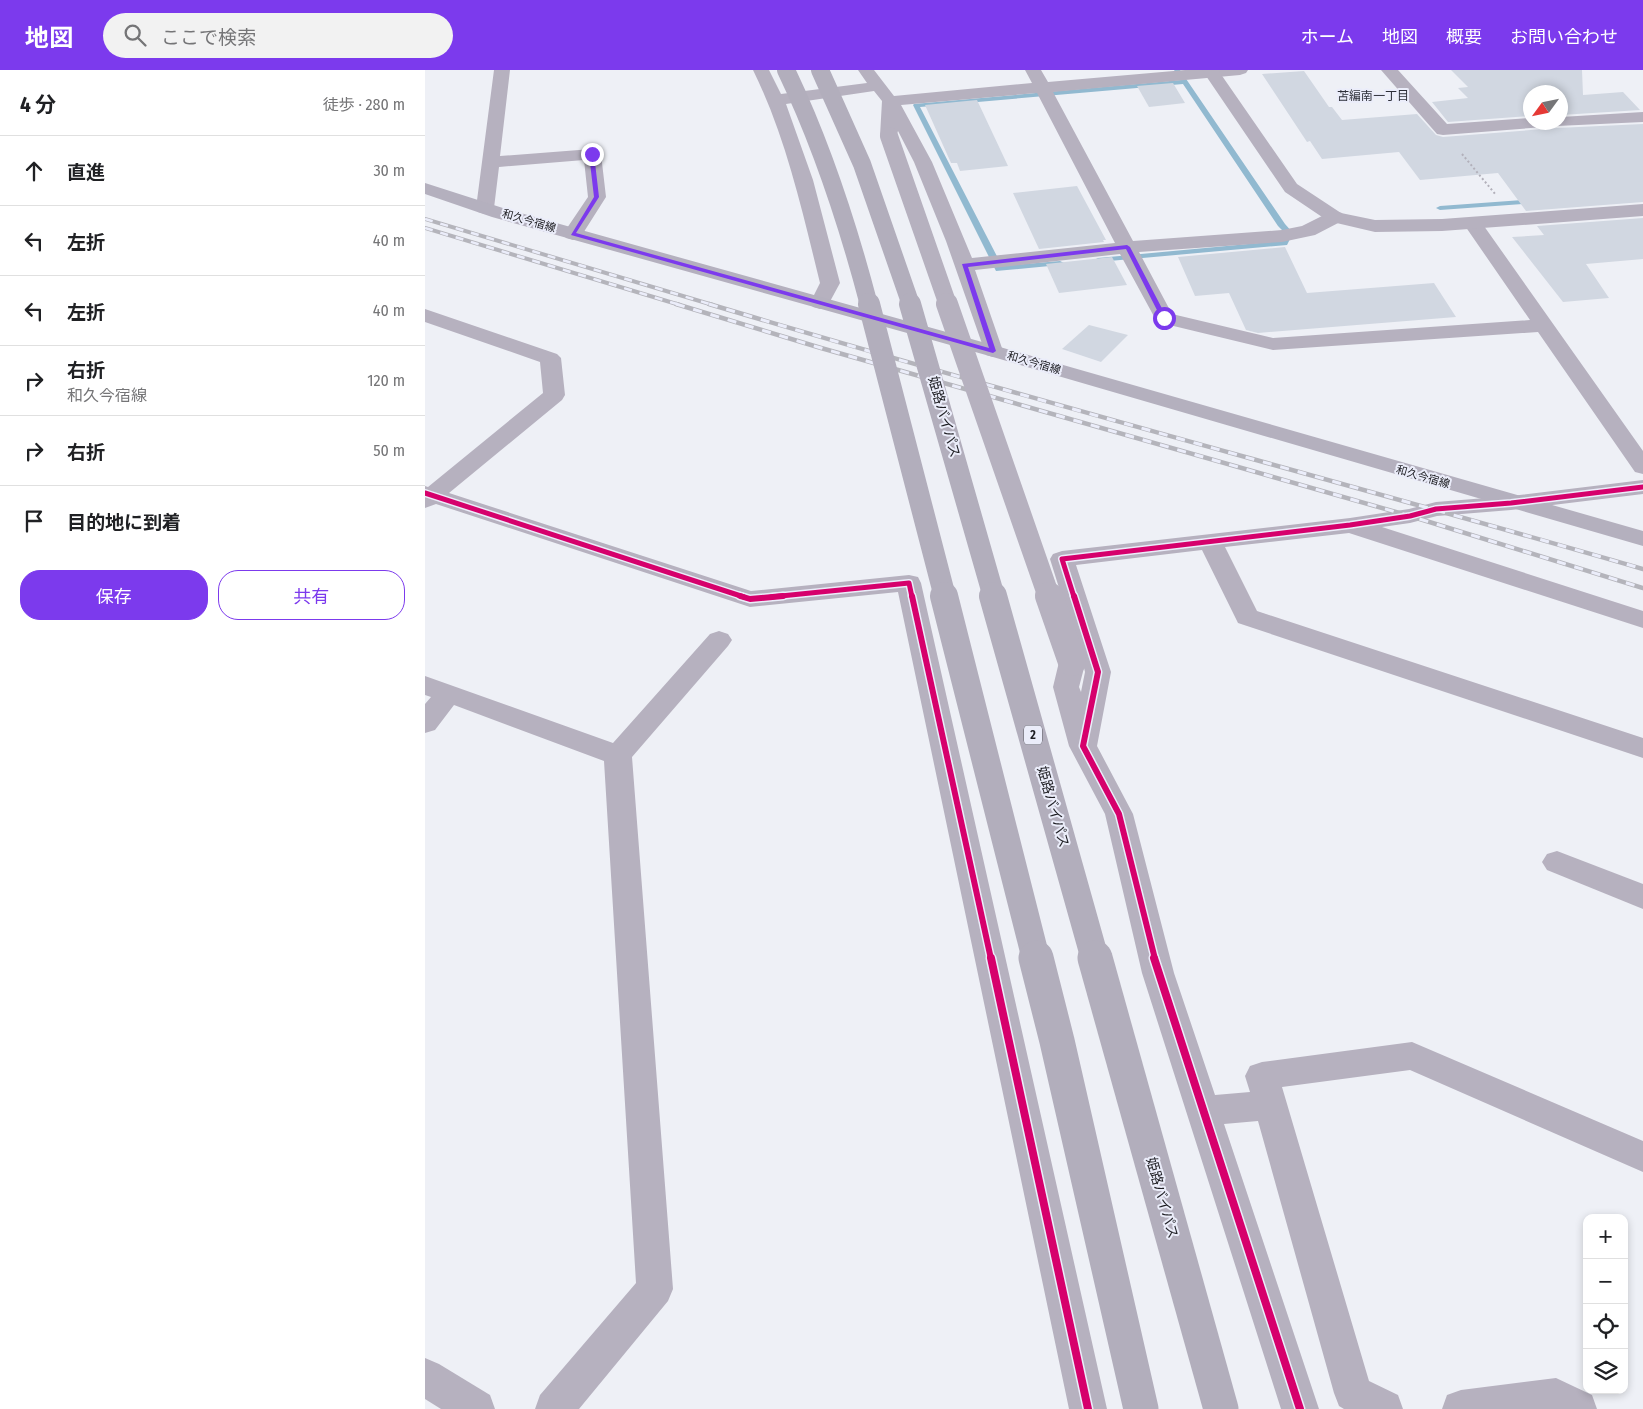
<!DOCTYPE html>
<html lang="ja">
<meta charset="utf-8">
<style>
:root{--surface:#fff;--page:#f2f2f2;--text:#202124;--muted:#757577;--line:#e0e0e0;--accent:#7c3aed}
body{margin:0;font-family:"Fira Sans Condensed","Noto Sans JP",sans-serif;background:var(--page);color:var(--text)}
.controls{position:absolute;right:15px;bottom:15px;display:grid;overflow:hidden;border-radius:10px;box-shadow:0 2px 8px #0003}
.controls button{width:45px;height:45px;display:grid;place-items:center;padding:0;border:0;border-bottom:1px solid var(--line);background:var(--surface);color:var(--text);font:25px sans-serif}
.compass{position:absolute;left:1098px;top:15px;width:45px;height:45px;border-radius:50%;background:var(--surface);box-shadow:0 2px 8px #0003;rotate:237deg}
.stop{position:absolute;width:15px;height:15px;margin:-11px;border:4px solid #7c3aed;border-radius:50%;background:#fff}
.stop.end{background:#7c3aed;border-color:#fff;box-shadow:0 1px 5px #0008}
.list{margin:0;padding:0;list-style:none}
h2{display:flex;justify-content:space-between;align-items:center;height:65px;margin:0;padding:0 20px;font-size:21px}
h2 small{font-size:16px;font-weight:400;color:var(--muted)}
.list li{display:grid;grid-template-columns:32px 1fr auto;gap:15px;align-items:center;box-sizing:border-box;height:70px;padding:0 20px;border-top:1px solid var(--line)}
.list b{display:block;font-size:19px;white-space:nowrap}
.list p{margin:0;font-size:16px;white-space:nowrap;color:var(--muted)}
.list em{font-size:16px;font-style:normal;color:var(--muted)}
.actions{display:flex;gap:10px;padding:15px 20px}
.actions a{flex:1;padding:11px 0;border:1px solid var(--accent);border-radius:20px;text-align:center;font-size:18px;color:var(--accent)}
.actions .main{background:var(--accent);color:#fff}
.icon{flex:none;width:28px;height:28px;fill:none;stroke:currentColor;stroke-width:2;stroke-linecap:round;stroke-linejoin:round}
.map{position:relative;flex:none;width:1218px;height:1339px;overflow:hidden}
header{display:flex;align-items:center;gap:30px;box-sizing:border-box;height:70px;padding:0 25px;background:var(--accent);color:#fff}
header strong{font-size:24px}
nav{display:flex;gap:28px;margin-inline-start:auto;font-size:18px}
.search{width:350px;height:45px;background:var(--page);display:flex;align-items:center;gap:12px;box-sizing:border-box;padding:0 18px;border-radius:28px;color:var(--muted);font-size:19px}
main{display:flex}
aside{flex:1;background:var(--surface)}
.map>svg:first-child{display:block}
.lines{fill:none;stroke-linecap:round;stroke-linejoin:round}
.stream{fill:#91b9d0;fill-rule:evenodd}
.building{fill:#d1d7e1}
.path{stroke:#b2b0ba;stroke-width:2;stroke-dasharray:2 2.5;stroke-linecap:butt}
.minor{fill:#b6b1bf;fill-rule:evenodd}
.tertiary{fill:#b6b1bf;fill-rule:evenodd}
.secondary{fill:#b4b0be;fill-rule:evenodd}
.rail-far1-casing{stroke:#b4b4bb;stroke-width:4}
.rail-casing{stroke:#b4b4bb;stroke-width:4.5}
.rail-far1{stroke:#ebedfa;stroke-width:2.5;stroke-dasharray:8;stroke-linecap:butt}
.rail{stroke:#ebedfa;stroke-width:3;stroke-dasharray:9;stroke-linecap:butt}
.minor-bridge-far2{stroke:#b6b1bf;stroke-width:18}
.minor-bridge-far1{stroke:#b6b1bf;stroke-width:22}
.minor-bridge{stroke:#b6b1bf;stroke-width:28}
.motorway-bridge-far3{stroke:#b2aebc;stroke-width:18}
.motorway-bridge-far2{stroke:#b2aebc;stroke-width:22}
.motorway-bridge-far1{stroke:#b2aebc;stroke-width:28}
.motorway-bridge{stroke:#b2aebc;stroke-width:35}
.cycleway-far2-casing{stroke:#ebedfa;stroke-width:8}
.cycleway-far1-casing{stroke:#ebedfa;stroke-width:9}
.cycleway-casing{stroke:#ebedfa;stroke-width:11}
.cycleway-far2{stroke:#d6006c;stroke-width:5}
.cycleway-far1{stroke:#d6006c;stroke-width:6}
.cycleway{stroke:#d6006c;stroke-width:8}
.route{fill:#7c3aed}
.labels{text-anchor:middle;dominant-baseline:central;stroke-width:4;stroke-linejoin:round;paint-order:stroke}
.far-street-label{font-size:11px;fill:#1d1d22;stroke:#ebedfa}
.far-neighbourhood-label{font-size:12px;fill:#2d2f38;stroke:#ebedfa}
.shield{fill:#ebedfa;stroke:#5b5b63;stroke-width:1}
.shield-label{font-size:12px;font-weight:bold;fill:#1d1d22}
.street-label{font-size:14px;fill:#1d1d22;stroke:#ebedfa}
</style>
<header>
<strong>地図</strong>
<div class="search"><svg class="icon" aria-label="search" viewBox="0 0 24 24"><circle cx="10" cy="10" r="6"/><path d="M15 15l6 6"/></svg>ここで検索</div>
<nav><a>ホーム</a><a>地図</a><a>概要</a><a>お問い合わせ</a></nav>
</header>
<main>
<aside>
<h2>4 分<small>徒歩 · 280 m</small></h2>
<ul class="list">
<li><svg class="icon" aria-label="ahead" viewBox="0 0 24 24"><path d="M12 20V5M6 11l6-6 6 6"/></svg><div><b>直進</b></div><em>30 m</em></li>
<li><svg class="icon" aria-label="left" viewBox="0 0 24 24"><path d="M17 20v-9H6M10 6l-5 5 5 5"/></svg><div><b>左折</b></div><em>40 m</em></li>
<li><svg class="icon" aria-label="left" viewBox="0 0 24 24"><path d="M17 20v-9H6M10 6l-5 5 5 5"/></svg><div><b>左折</b></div><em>40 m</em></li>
<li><svg class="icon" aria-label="right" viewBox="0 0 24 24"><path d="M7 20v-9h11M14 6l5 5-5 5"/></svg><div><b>右折</b><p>和久今宿線</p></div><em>120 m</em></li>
<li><svg class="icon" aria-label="right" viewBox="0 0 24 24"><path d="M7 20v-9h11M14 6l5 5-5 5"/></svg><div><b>右折</b></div><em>50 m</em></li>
<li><svg class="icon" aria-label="arrive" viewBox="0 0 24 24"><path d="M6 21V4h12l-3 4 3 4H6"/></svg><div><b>目的地に到着</b></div></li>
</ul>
<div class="actions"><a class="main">保存</a><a>共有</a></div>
</aside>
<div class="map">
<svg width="1218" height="1339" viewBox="0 0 1218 1339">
<rect width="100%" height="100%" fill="#eef0f6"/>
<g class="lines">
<g class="stream">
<polygon points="749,0 755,0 860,154 868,163 862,175 673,192 669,190 673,188 856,171 860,163 853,156 758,14 495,37 577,196 635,191 639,193 635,195 571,201 488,35 489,34 756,10"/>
<polygon points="1110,129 1113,129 1113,133 1015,140 1011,138 1015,136"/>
</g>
</g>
<g class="building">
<polygon points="1026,0 1157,0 1158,25 1198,22 1215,40 1136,45 1136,22 1106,22 1106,46 1023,52 1007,32 1043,28 1033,18 1043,17"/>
<polygon points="879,1 904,37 907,37 917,50 992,44 1011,65 1018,67 1132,58 1218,54 1218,132 1101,141 1073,103 995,110 974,82 897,89 885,71 882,72 837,4"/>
<polygon points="748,13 760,33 724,37 712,16"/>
<polygon points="552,30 583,96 535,101 532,93 526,93 500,35"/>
<polygon points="652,116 681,170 678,170 679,172 614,179 588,123"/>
<polygon points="1218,148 1218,189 1161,194 1184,228 1138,232 1087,167 1119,165 1112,156"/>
<polygon points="860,177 882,223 1009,213 1031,247 833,263 821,260 804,223 770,226 753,187"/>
<polygon points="687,187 702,215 634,223 621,194"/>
<polygon points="664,255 703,265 676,292 637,279"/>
</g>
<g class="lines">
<polyline class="path" points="1037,84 1071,125"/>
<g class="minor">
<polygon points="69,0 85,0 75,86 167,79 173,80 176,84 181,127 155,168 148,170 141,168 138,164 163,127 159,90 74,97 69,138 67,142 60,144 53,142 51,138"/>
<path d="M328,0H344L356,24L442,13L433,0H449L469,26L607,13L600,0H616L623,12L760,0H823L821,3L815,5L628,22L708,171L857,160L877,156L903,143L910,141L917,143L919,147L917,151L890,165L857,172L714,182L747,244L848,268L1105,250L1038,153L1040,149L1047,147L1054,149L1218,381V404L1210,402L1113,262L848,280L732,252L695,184L550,200L578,281L575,285L568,287L561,285L521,171L489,92L473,61L470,70L464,71L458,70L455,66L457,31L449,21L361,34L388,110L415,213L402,237L395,239L388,237L385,233L395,213C377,140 361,67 328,0ZM612,23L690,173L547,188L507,92L476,35Z"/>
<polygon points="956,0 973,0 1022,54 1106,48 1106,52 1136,52 1136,47 1218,42 1218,52 1132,56 1018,65 1012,64"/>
<polygon points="0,239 132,284 136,288 140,325 137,330 24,423 326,521 484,505 493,507 496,513 682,1339 644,1339 473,522 325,537 11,434 0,438 0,416 3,417 118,323 115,292 0,252"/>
<path d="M1218,410V424L1086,440L1012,446L985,453L957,457L1218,541V558L924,463L800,477L832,541L1218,668V688L813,553L777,480L651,495L686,602L672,676L708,744L749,903L790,1025L825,1022L820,1006L825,996L837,992L987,972L1218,1071V1102L985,1000L857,1017L944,1311L973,1325L978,1339H919L914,1336L909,1323L833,1051L799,1054L894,1339H856L717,903L680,744L644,676L628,617L634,592L638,586L647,583L655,585L625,489L628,484L637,481L925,448L984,439L1011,432L1086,426ZM659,598L660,602L656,622L654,617Z"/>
<polygon points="294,561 303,564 307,570 303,576 207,687 248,1219 243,1231 154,1339 110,1339 115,1325 211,1213 179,691 29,635 10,660 0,663 0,634 6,627 0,625 0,606 188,673 285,564"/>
<polygon points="1132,781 1218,814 1218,839 1122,800 1117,792 1122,784"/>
<polygon points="0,1288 14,1294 65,1325 70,1339 16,1339 0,1329"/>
<polygon points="1131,1308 1167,1325 1172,1339 1017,1339 1022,1325 1036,1320"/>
</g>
<polygon class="tertiary" points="777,0 793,0 872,114 916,143 950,150 1017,149 1218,134 1218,146 1017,161 950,162 903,151 860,122"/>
<polygon class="secondary" points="0,113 81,139 575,277 1218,461 1218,476 561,285 67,147 0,124"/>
<g class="rail-far1-casing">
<g id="rail-far1">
<polyline points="0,149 288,235"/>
<polyline points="0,158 255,235"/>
</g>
</g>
<g class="rail-casing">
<g id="rail">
<polyline points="251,234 396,278 985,446 1218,518"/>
<path d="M284,234C594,327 907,409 1218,499"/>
</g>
</g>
<use href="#rail-far1" class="rail-far1"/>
<use href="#rail" class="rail"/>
<polyline class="minor-bridge-far2" points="464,66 523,235"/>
<polyline class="minor-bridge-far1" points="522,234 624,527"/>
<polyline class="minor-bridge" points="624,526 647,592"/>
<g class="motorway-bridge-far3">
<path d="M361,0C397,75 423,155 444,235"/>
<polyline points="395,0 437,94 486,235"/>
</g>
<g class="motorway-bridge-far2">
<polyline points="444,234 520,527"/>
<polyline points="485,234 569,527"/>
</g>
<g class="motorway-bridge-far1">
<polyline points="519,526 611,889"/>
<polyline points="568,526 670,889"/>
</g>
<g class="motorway-bridge">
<polyline points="611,888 632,971 716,1339"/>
<polyline points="670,888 796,1339"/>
</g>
<g class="cycleway-far2-casing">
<g id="cycleway-far2">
<polyline points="0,423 319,527"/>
<polyline points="346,527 484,513 487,527"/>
<polyline points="649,527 637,489 925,455 985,446 1011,439 1086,433 1218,417"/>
</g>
</g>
<g class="cycleway-far1-casing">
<g id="cycleway-far1">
<polyline points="315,526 325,529 358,526"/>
<polyline points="487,526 566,889"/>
<polyline points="649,526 673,602 658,676 694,744 730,889"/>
</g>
</g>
<g class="cycleway-casing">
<g id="cycleway">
<polyline points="566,888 663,1339"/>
<polyline points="729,888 875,1339"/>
</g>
</g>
<use href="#cycleway-far2" class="cycleway-far2"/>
<use href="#cycleway-far1" class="cycleway-far1"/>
<use href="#cycleway" class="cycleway"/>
</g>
<polygon class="route" points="167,82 169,84 174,127 151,163 564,278 537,194 702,175 705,177 742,248 739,250 736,248 701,179 543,197 571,281 568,283 146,165 169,127 164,84"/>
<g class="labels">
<g class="far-street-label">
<text transform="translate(104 151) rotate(16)">和久今宿線</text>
<text transform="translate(609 293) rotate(16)">和久今宿線</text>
<text transform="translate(998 407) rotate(16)">和久今宿線</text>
</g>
<g class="far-neighbourhood-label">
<text x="948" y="26">苫編南一丁目</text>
</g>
<rect class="shield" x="599" y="655.5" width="18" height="19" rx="4"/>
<g class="shield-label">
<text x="608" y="665">2</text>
</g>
<g class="street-label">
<text transform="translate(519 347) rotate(74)">姫路バイパス</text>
<text transform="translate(628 737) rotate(74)">姫路バイパス</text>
<text transform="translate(737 1128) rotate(74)">姫路バイパス</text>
</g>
</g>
</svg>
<div class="controls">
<button>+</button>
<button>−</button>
<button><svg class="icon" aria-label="locate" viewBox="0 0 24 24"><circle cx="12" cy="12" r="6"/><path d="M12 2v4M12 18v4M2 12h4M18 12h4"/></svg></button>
<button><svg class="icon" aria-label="layers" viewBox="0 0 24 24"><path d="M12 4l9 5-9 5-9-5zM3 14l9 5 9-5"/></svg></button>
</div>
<svg class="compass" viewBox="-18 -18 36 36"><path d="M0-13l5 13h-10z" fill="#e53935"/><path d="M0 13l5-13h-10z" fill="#757577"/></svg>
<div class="stop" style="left:739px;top:248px"></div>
<div class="stop end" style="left:167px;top:84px"></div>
</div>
</main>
